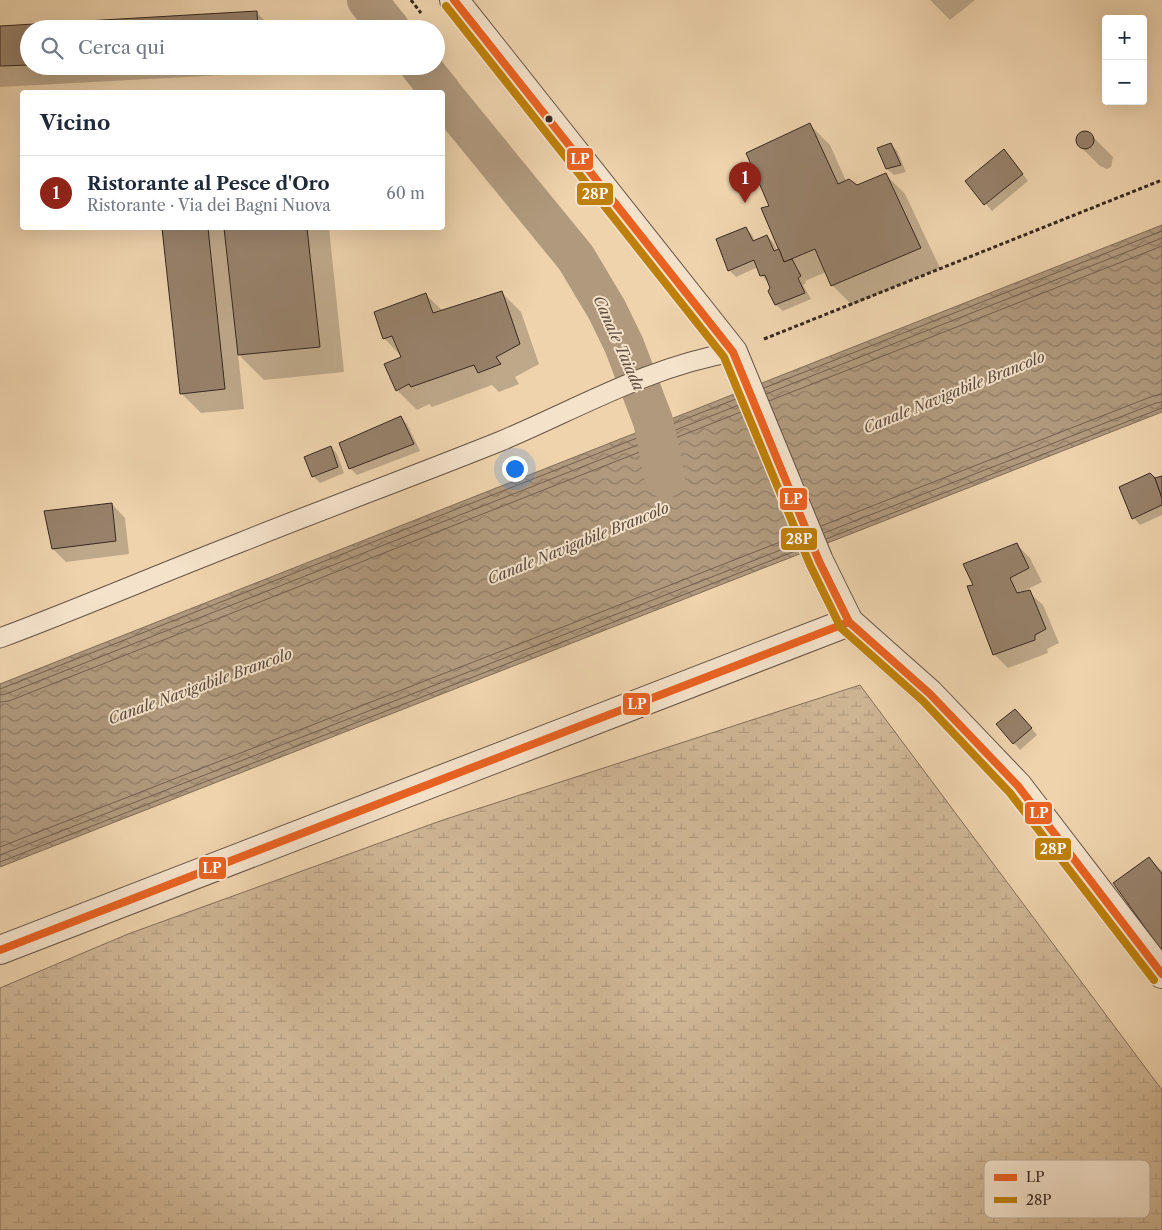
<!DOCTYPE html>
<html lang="it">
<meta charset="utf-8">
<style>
:root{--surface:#fff;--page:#f2f2f3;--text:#1f2937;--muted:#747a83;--line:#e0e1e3;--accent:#8f2418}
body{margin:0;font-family:"Libre Caslon Text",serif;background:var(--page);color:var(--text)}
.controls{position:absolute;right:15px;top:15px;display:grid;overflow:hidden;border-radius:5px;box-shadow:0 5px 20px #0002}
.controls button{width:45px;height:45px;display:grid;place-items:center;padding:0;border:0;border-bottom:1px solid var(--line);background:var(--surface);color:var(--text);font:25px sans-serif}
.you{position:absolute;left:514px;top:468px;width:18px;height:18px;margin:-12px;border:4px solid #fff;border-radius:50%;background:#1a73e8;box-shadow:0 0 0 8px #1a73e833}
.badge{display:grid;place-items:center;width:32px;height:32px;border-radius:50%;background:var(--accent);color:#fff;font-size:16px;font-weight:700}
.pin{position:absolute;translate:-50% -41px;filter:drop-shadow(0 1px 2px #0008)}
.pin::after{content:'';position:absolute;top:26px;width:18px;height:15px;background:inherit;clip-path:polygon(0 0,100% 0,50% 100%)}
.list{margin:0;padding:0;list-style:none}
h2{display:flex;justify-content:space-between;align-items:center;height:65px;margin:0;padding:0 20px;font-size:21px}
h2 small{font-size:16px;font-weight:400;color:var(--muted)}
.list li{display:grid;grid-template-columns:32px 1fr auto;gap:15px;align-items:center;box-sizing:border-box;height:75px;padding:0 20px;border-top:1px solid var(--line)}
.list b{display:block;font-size:19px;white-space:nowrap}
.list p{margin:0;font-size:16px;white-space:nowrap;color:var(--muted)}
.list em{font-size:16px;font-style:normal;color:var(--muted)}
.icon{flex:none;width:28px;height:28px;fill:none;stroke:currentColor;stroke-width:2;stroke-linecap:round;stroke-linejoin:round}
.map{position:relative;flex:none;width:1162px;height:1230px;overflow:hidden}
.search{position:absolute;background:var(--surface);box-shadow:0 5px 20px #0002;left:20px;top:20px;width:425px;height:55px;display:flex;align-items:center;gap:12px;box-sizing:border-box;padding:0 18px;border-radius:28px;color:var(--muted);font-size:19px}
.panel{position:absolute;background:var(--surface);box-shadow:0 5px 20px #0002;left:20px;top:90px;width:425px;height:140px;border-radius:5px}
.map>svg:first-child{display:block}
.wetland{fill:url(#wetland-marsh);stroke:#846f5b}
.water{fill:url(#water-waves);stroke:#806c58}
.shadow{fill:#0003}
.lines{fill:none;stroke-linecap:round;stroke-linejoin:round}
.shore{stroke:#74604f;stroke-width:1}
.canal{stroke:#b0997d;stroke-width:40}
.building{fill:#97816a;stroke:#382821}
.service-casing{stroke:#665344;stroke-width:21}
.minor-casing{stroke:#665344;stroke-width:30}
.tertiary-casing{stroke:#665344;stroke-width:30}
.path{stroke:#382821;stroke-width:3;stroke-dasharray:4 2.5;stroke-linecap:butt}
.service{stroke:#f4e2ca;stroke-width:19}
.minor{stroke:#f4e2ca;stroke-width:28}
.tertiary{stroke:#f4e2ca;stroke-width:28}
.bus-1-casing{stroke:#f4e2ca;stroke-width:11}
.bus-2-casing{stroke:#f4e2ca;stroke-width:11}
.bus-1{stroke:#e96222;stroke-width:8}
.bus-2{stroke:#be800a;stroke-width:8}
.bus-dot{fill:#382821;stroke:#f4e2ca;stroke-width:2}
.labels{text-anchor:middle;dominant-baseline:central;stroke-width:4;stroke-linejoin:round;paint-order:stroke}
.water-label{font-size:15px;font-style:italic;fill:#5c4a3d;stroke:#f4e2ca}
.key{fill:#f4e2ca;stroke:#bcaa97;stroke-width:1}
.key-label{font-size:14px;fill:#382821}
.line-badge{stroke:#f4e2ca;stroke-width:2}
.badge-label{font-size:14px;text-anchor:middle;font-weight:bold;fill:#fff}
</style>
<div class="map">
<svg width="1162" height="1230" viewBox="0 0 1162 1230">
<defs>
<pattern id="wetland-marsh" width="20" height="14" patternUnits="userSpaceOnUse" patternTransform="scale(1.25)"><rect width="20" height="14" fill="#cfb695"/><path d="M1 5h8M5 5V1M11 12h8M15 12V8" fill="none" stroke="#b29c80"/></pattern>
<pattern id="water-waves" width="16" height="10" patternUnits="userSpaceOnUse" patternTransform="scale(1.25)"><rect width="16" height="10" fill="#b0997d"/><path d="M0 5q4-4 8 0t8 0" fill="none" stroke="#907d66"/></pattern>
</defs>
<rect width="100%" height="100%" fill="#eed3ad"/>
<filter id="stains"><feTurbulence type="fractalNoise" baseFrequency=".004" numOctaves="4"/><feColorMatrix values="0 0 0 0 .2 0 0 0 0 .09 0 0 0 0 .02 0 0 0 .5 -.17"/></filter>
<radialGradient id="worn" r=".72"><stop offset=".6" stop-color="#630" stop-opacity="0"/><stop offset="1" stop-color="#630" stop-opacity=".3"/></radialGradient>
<polygon class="wetland" points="860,685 1162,1090 1162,1230 0,1230 0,988 128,934 443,820"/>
<polygon class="water" points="1162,225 1162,412 0,867 0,684"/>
<g class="shadow">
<polygon points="930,0 975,0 950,20"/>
<polygon points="256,12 273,29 29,29 29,66 278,66 279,72 0,87 0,27"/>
<polygon points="810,125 830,145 846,181 857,187 885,174 905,194 940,268 852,305 832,285 826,272 805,281 806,283 803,285 811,299 783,311 776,305 769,291 771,289 768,282 761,275 758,267 736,277 729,270 746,228 752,235 755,241 767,236 774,243 777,251 782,254 771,206"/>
<polygon points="1085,132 1093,137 1113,157 1111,167 1107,169 1100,166 1080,146 1077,140 1078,136 1081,133"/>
<polygon points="891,144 897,151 906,172 894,175 887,169 879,149"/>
<polygon points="1010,158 1028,181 992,211 966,181"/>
<polygon points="164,228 329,228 344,372 264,380 238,354 244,409 201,413 181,393"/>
<polygon points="501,292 521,312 539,364 515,377 519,384 499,392 492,385 432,407 429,404 417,410 397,390 402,357 384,338 426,295 443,311"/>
<polygon points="401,418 407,424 420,451 357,475 350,468"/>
<polygon points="331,447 337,454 344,473 320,483 313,476"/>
<polygon points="1162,477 1162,515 1140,525 1134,518 1155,480"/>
<polygon points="112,504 125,518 129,554 66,562 53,549"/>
<polygon points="1016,544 1030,558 1042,582 1020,593 1029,592 1043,605 1059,643 1047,649 1048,653 1008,668 994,654 974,585"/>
<polygon points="1022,717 1037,735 1020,750 1014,743"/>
<polygon points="1149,858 1162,871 1162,949"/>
</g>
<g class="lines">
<g class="shore">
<polyline points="764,388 1162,231"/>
<polyline points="766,394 1162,238"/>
<polyline points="769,401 1162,246"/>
<polyline points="821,526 1153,396 1162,394"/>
<polyline points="824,533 1156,403 1162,402"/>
<polyline points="826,539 1162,408"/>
<polyline points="0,689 736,399"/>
<polyline points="0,695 6,694 739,405"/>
<polyline points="0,702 9,701 741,412"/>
<polyline points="0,847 793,537"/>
<polyline points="0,855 796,544"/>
<polyline points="0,862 798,550"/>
</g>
<g class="canal">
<polyline points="367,0 390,29"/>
<polyline points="420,66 441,92"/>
<polyline points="442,94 576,258 607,310 624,345 653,421 665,478"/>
</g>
</g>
<g class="building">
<polygon points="257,11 258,29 29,29 29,65 0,66 0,26"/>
<polygon points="810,123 838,184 849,179 857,185 886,173 921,248 831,286 815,249 784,262 761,208 769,206 746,153"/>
<circle cx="1085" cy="140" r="9"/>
<polygon points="891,143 901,165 886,169 877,148"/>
<polygon points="1004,149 1023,174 984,205 965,181"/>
<polygon points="746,227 753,241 767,235 774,251 779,249 784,262 792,259 801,276 798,278 805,293 775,305 768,291 770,288 765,275 760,276 754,260 728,271 716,239"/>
<polygon points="162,228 208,228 225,389 180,394"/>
<polygon points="224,228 307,228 320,347 238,355"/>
<polygon points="502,291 520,344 496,357 501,364 478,373 474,365 411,387 409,384 396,391 384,364 401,357 392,336 383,339 374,312 426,293 433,313"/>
<polygon points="401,416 414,444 349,469 339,443"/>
<polygon points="331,446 338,467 312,477 304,457"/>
<polygon points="1150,473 1155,478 1162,498 1162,505 1132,519 1119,487"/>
<polygon points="1162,476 1162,498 1155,478"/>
<polygon points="112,503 116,541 52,549 44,511"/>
<polygon points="1017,543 1029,568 1010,578 1017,593 1030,590 1046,629 1035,635 1035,640 993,655 967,586 973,585 963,564"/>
<polygon points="1015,709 1032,728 1013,744 996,724"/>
<polygon points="1149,857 1162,874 1162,951 1113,883"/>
</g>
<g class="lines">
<g class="service-casing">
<path id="service" d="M0,638C80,608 159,574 239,543C326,508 414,476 501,441C579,408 648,367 733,352"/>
</g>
<g class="minor-casing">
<polyline id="minor" points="849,622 930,694 1018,786 1162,974"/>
</g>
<g class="tertiary-casing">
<polyline id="tertiary" points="0,950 849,622 819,561 733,352 454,0"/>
</g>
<g class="path">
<polyline points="411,0 421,13"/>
<polyline points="764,339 1162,180"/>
</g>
<use href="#service" class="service"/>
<use href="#minor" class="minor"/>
<use href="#tertiary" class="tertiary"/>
<g class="bus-1-casing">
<g id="bus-1">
<polyline points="454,0 733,352 819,561 849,622 930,694 1018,786 1162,974"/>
<polyline points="0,950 849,622"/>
</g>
</g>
<g class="bus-2-casing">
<polyline id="bus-2" points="446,6 724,357 810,565 841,628 923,701 1010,793 1154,980"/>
</g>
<use href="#bus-1" class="bus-1"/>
<use href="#bus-2" class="bus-2"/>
</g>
<circle class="bus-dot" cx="549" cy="119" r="4.5"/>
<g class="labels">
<g class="water-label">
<text transform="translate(619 343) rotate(66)">Canale Taiada</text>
<text transform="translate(954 392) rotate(-22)">Canale Navigabile Brancolo</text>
<text transform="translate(578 543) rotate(-22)">Canale Navigabile Brancolo</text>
<text transform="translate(200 686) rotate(-20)">Canale Navigabile Brancolo</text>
</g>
</g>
<rect x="984" y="1160" width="166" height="58" rx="8" class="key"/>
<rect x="994" y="1174" width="23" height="7" fill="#e96222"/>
<rect x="994" y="1197" width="23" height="6" fill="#be800a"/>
<g class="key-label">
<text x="1026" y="1182">LP</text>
<text x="1026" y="1205">28P</text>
</g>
<g class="line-badge">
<rect x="566" y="147" width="28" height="24" rx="5" fill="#e96222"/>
<rect x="576" y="182" width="38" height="24" rx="5" fill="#be800a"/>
<rect x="779" y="487" width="29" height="24" rx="5" fill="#e96222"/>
<rect x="780" y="527" width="38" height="24" rx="5" fill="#be800a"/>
<rect x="622" y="692" width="29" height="24" rx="5" fill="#e96222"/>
<rect x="1024" y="801" width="29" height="24" rx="5" fill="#e96222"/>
<rect x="1034" y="837" width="38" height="24" rx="5" fill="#be800a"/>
<rect x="198" y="856" width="29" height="24" rx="5" fill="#e96222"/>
</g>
<g class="badge-label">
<text x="580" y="164">LP</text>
<text x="595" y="199">28P</text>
<text x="793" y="504">LP</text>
<text x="799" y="544">28P</text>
<text x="637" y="709">LP</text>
<text x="1039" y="818">LP</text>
<text x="1053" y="854">28P</text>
<text x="212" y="873">LP</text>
</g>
<rect width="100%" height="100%" filter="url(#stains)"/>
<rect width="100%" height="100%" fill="url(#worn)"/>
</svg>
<div class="controls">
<button>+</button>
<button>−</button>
</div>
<div class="you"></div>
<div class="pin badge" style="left:745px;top:203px">1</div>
<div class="search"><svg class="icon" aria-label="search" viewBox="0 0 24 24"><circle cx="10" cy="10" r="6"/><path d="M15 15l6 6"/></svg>Cerca qui</div>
<section class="panel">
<h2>Vicino<small></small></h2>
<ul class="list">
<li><span class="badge">1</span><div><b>Ristorante al Pesce d'Oro</b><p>Ristorante · Via dei Bagni Nuova</p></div><em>60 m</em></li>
</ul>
</section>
</div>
